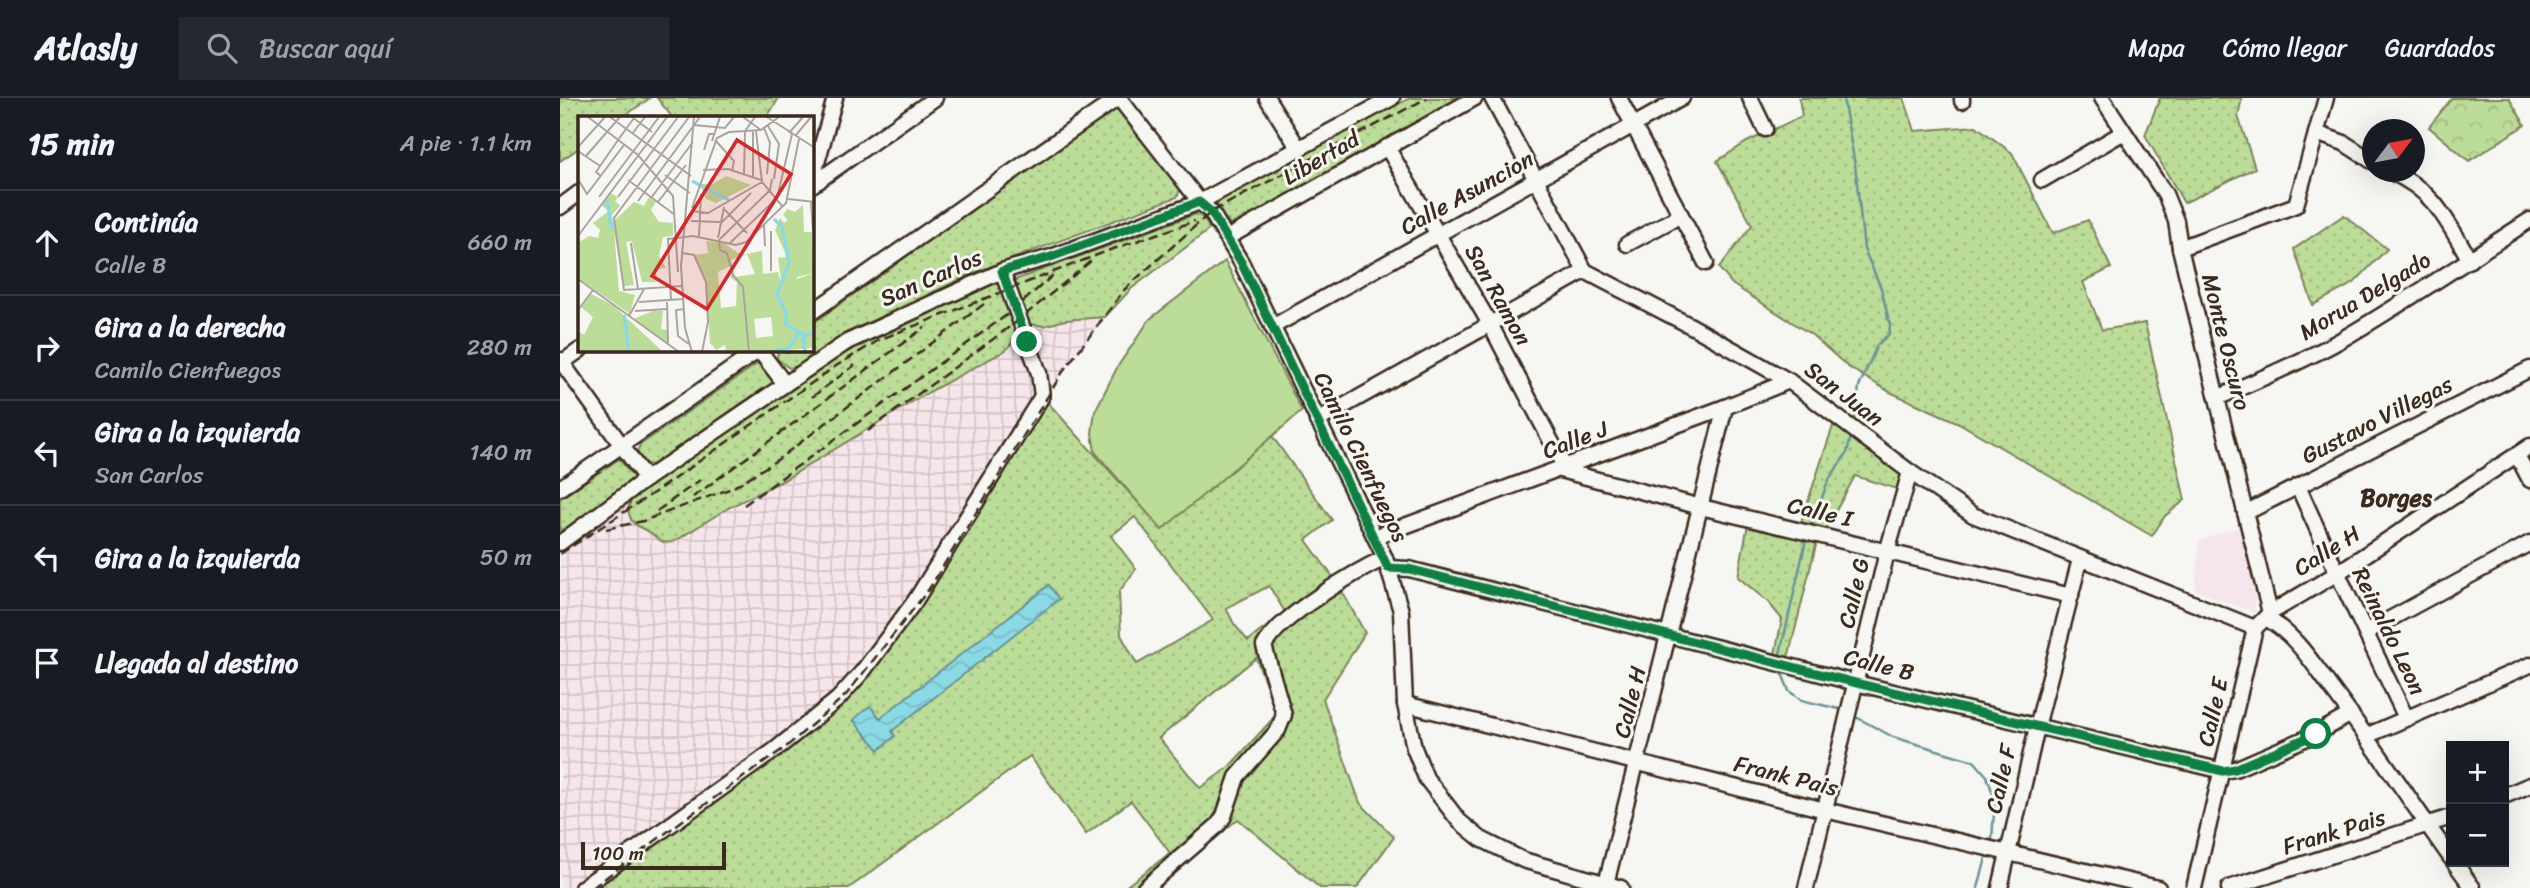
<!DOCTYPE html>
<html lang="es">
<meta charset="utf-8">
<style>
:root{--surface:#171b24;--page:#242831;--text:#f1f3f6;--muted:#9ea1a6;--line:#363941}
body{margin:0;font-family:Sriracha,sans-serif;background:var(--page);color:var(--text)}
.controls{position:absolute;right:21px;bottom:21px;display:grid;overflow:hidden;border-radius:0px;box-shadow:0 7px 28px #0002}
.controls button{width:63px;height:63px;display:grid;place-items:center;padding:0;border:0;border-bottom:2px solid var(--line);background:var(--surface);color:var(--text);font:35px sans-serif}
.compass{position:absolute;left:1802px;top:21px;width:63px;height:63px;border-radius:50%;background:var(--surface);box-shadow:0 7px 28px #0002;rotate:58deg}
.scale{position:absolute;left:21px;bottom:18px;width:145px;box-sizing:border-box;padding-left:7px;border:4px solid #3b2a1e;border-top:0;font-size:19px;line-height:24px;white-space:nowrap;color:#3b2a1e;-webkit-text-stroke:5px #f6f6f2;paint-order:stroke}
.stop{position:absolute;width:21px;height:21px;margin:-16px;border:5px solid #0b8043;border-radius:50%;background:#fff}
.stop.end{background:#0b8043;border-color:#fff;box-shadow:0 2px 7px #0008}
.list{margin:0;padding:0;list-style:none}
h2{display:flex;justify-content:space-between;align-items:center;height:91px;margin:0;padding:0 28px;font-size:30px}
h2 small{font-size:23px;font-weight:400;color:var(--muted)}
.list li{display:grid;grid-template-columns:46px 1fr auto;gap:21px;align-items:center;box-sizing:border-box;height:105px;padding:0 28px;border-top:2px solid var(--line)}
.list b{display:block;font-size:26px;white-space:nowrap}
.list p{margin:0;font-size:23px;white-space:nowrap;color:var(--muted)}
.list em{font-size:23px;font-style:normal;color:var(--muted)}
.icon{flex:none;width:38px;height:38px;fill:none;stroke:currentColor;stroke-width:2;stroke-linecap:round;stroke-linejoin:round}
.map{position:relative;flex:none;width:1970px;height:790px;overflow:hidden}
header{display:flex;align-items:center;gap:42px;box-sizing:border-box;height:98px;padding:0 35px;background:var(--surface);border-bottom:2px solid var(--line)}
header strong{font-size:33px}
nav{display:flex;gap:38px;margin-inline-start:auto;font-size:24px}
.search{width:490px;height:63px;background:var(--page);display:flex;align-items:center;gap:18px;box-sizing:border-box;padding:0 24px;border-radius:0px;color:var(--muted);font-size:26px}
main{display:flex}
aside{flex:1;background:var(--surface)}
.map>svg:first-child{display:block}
.built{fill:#f6e6eb}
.industrial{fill:url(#industrial-grid)}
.grass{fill:url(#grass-dots);stroke:#7b845a;stroke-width:2;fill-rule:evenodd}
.forest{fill:url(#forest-crowns);stroke:#7b845a;stroke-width:2}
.garden{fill:#bbdd97;stroke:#7b845a;stroke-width:2}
.water{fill:url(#water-waves);stroke:#6a9496;stroke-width:2}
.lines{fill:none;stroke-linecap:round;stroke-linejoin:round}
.stream{stroke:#6a9496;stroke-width:2.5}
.minor-casing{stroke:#3b2a1e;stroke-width:19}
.minor{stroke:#f6f6f2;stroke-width:14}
.rail{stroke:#3b2a1e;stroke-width:2.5;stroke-dasharray:10 5;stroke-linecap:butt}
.route{stroke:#0b8043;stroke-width:9}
.labels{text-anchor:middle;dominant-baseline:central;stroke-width:6;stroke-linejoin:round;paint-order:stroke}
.street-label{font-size:23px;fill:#3b2a1e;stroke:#f6f6f2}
.neighbourhood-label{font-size:24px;font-weight:bold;fill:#3b2a1e;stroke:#f6f6f2}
.inset-river{fill:none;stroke:#8adae6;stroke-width:3.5}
.inset-road{fill:none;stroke:#aba49d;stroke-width:2}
.view{fill:#d62828;fill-opacity:0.15;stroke:#d62828;stroke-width:3.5}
.inset-edge{fill:none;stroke:#3b2a1e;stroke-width:3.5}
</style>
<header>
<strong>Atlasly</strong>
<div class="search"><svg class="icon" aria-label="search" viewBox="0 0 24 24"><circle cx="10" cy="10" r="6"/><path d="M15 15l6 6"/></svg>Buscar aquí</div>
<nav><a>Mapa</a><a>Cómo llegar</a><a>Guardados</a></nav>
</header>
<main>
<aside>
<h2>15 min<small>A pie · 1.1 km</small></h2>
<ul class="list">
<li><svg class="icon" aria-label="ahead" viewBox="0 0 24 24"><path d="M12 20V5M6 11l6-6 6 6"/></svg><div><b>Continúa</b><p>Calle B</p></div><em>660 m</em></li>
<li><svg class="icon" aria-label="right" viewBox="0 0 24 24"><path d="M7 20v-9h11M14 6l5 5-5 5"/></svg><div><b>Gira a la derecha</b><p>Camilo Cienfuegos</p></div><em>280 m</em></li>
<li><svg class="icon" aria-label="left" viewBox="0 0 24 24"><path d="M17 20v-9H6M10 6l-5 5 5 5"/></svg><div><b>Gira a la izquierda</b><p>San Carlos</p></div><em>140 m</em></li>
<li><svg class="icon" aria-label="left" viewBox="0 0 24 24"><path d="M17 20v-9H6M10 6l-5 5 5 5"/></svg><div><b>Gira a la izquierda</b></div><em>50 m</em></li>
<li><svg class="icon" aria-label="arrive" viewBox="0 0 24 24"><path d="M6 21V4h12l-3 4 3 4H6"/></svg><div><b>Llegada al destino</b></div></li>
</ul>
</aside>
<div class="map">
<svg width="1970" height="790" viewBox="0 0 1970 790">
<defs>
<pattern id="industrial-grid" width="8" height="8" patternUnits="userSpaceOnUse" patternTransform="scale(1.75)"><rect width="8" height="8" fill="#f6e6eb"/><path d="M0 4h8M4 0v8" fill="none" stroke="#d4c5c9"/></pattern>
<pattern id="grass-dots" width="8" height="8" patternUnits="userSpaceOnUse" patternTransform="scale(1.75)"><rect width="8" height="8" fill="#bbdd97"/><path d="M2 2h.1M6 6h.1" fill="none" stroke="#a2be82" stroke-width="1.8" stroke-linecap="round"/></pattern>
<pattern id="forest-crowns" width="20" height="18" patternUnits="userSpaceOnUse" patternTransform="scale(1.75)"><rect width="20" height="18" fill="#bbdd97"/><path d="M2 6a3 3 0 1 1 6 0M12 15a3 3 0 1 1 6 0" fill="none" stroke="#a2be82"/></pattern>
<pattern id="water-waves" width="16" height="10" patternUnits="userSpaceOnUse" patternTransform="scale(1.75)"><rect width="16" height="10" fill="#8adae6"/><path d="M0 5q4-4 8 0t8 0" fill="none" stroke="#78bbc5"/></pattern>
</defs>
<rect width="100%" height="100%" fill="#f6f6f2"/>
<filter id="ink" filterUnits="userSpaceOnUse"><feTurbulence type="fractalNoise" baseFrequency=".0143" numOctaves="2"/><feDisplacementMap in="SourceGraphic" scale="14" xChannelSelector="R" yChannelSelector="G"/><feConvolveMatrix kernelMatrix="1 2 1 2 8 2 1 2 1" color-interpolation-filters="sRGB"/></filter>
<g filter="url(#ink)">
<polygon class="built" points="1681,428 1694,475 1695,515 1635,492 1639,443"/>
<polygon class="industrial" points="640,104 651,114 565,191 504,272 369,491 286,597 33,777 12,790 0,790 0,444 287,244 421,182"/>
<g class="grass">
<polygon points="0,0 90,0 63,19 19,19 19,50 0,63"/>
<polygon points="97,0 219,0 207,19 112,19"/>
<polygon points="850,0 904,0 730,97 668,128 655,109 663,100 774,39"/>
<polygon points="1239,0 1344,0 1355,33 1416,28 1452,55 1493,135 1528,122 1551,170 1523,184 1542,232 1585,225 1625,402 1605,418 1592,438 1399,325 1330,294 1288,269 1252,237 1172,186 1159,170 1192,127 1157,63 1187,44 1242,18"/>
<polygon points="1600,0 1682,0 1678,18 1695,70 1624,105 1585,37"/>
<polygon points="558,10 621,90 617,99 414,175 284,236 237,268 229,270 217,261 218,252 252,252 252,226 551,12"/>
<polygon points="636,116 643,120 650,131 571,191 545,219 505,222 484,228 469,226 464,218 454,188 457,181"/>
<polygon points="1784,117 1827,151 1794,185 1753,207 1734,151"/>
<path d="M433,185L442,188C451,211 468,236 443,254L367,295L224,382L168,410L115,443C102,448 100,441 89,434C76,426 71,429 68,410L73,398L283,256Z"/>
<polygon points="197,266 201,266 214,283 212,287 92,367 83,365 77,355 80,347"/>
<path d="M482,298L602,431L712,338L772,422L746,442L778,486L805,535L763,601L800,705L834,739L797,790H760L678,721L593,790H564L610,755L571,703L526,736L470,658L289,790H19L286,597ZM575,419L653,522L577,566L561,537L559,494L576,471L551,438ZM709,488L725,514L688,543L674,526L666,510ZM696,560L717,616L668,670L640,690L599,640Z"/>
<polygon points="1274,325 1305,350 1344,376 1337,391 1295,378 1263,436 1239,430"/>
<polygon points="59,361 75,381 0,434 0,401"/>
<polygon points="1188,426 1257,443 1228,560 1215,556 1222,521 1208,504 1178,479"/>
</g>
<polygon class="forest" points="1892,0 1949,0 1965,27 1909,63 1869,29"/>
<polygon class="garden" points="665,163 742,313 602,432 535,354 532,335 535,313 558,268 590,221"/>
<polygon class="water" points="489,487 499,501 332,633 335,638 319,652 293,622 310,608 320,620"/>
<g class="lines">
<g class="stream">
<polyline points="1283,0 1295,67 1304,151 1321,190 1330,227 1329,236 1317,247 1299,289 1294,323"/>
<polyline points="1251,430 1268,383 1287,355 1291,338"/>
<polyline points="1220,556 1247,438"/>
<polyline points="1220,570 1229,593 1241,602 1279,611"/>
<polyline points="1294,618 1333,639 1414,663 1427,678 1435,702 1432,741"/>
<polyline points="1418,790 1427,756"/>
</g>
<g class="minor-casing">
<g id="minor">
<polyline points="559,0 640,104 651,114 681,164 825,460 841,513 845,606 854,650 866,680 899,723 921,741 963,762 1061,790"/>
<polyline points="707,0 739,51"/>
<polyline points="932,0 1025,173 1133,229 1229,283 1350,374 1413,417 1695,530"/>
<polyline points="1059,0 1146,165"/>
<polyline points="1190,0 1205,31"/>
<polyline points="1402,0 1402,3"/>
<polyline points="1542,0 1605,96 1616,123 1620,150 1710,515"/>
<polyline points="1756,35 1784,45 1812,63"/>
<polyline points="827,49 930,226 1005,370"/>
<path d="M1831,74C1875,93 1886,122 1910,162"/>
<polyline points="1482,82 1564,34"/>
<polyline points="259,83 255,72 275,0"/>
<polyline points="252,87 375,0"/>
<polyline points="0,109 19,95"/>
<polyline points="667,140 915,0"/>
<polyline points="1067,146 1121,117"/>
<polyline points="1620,150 1736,107 1766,0"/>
<polyline points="252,214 558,0"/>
<polyline points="712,229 1122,0"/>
<polyline points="199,252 225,286"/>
<polyline points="0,262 86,381"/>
<polyline points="0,266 20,252"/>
<path d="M1657,300C1698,282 1740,265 1779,243C1844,205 1907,163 1970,122"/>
<polyline points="757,323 1025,173"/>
<polyline points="1957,357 1970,382"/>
<polyline points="1000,372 1141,409 1511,498"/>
<path d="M1738,388C1772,466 1810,543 1846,620"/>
<polyline points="0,390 199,252"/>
<polyline points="1685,415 1970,271"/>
<polyline points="815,439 1165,309 1229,283"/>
<polyline points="0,445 86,381 287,244 442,173 491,159 640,104 832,0"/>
<polyline points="828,470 849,471 1296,585 1663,673 1675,671 1756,636 1791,616"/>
<path d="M1706,520C1735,536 1753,566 1772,591C1813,646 1851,704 1891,760"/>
<polyline points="1695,530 1710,515 1776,476 1970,348"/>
<polyline points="1806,534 1970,445"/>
<polyline points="845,606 1265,712 1598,790"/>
<polyline points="1806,638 1970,567"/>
<polyline points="1944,698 1970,687"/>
<polyline points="1894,764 1913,790"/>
<polyline points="1046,786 1165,309"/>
<polyline points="22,790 215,652 278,601 303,573 355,503 482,298 479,275 442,173"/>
<path d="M585,790L658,727L664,718L677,679L718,632L724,617L704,548C719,519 794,474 825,460"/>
<polyline points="1246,790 1327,454 1350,374"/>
<polyline points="1440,790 1477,629 1520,461"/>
<polyline points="1634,790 1695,530"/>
<polyline points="1669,790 1891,719"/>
</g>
</g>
<use href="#minor" class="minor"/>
<g class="rail">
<polyline points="252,299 295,267"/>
<polyline points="308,333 459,222 531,163"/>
<polyline points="133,399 365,229"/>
<polyline points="184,407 455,211 493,177"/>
<polyline points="97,413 140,382"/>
<polyline points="46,431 83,423 172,390 217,362 424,206"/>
<polyline points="0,456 95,394 276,268 321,241 550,152 635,123"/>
<polyline points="32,790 126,720 226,649 286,597 369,491 504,272 565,191 651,114 867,0"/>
</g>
</g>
</g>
<g class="lines" filter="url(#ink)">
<polyline class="route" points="467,244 442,173 491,159 639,104 651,114 681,164 828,470 849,471 1296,585 1663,673 1675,671 1756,636"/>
</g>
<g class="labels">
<g class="street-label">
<text transform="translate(761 60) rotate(-30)">Libertad</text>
<text transform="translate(907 95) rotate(-29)">Calle Asuncion</text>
<text transform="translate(371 180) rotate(-24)">San Carlos</text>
<text transform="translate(938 197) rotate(61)">San Ramon</text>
<text transform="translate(1805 198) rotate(-31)">Morua Delgado</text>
<text transform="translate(1666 244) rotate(76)">Monte Oscuro</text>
<text transform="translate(1284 296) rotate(37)">San Juan</text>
<text transform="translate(1817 322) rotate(-27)">Gustavo Villegas</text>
<text transform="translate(1015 342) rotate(-21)">Calle J</text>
<text transform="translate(801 359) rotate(64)">Camilo Cienfuegos</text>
<text transform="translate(1260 414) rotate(13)">Calle I</text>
<text transform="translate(1767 453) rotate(-32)">Calle H</text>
<text transform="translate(1294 495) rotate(-77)">Calle G</text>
<text transform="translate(1829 533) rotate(64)">Reinaldo Leon</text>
<text transform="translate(1319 567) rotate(14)">Calle B</text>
<text transform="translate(1070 604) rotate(-76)">Calle H</text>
<text transform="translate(1653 614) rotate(-77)">Calle E</text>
<text transform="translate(1226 678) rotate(14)">Frank Pais</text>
<text transform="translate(1441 681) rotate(-77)">Calle F</text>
<text transform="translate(1774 734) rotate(-17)">Frank Pais</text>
</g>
<g class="neighbourhood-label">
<text x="1836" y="400">Borges</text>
</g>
</g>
<g transform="translate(18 18)">
<rect width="236" height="236" fill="#f6f6f2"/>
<path d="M148,60L173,69L138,87L128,83L122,68H135ZM32,77L40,81L37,85L42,90L34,99L35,106L56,86L66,90L71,81L78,86L73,94L81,106L95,107V120L85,121L81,140L88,152L78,153L79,166H64L54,125L48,126L56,169L46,170L36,116L41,175L57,179L52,198L0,162V127L11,120L20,122L22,114L15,107L31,95L23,89ZM128,125L146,127L163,139L184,135L185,158L200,156L204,169L235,157L236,147V232L175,236L148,234L147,229L138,234L132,227L128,166L116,139L130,137ZM169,138L177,158L157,161L153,144ZM152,150L153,162L159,166L158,190L143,192L140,156ZM193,201L195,220L178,222L176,203ZM13,178L35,189L85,236H0V215L6,219L15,201L3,191ZM75,195H85L83,213L89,214L90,227L55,203Z" fill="#bbdd97" fill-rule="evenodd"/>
<path d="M225,89L226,116H234L235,157L219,161L218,169L204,170L200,142L209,141L197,114L202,102L206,107L210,104L205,99L209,93L217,96Z" fill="#bbdd97"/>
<path class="inset-river" d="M114,65L151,84M29,84L34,114M196,103L204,111L211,146L199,179L208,196V208L227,220M46,199L51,236M227,235L225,222L237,214M192,236L211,232L221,217"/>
<path class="inset-road" d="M10,1L60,39L95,80L100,156M32,1L113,60M54,1L74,16M165,1L183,14M189,1L237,32M116,9L147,12L156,1M190,10L201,28L196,63M186,12L192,27L189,58M178,15L184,66M175,16V62M211,17L225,1M54,18L67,1M218,19L233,1M40,24L56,2M137,24L156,45L154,55M134,25L142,1M0,31L27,1M126,34L131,18H136M0,35L22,50M8,40L42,1M125,54L150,53L183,64M87,59L112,77M166,59L167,15L177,1M23,60L18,56L40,24M0,63L9,78L46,29M50,64L97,99M184,66L205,91M21,81L81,1M40,81L100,1M73,82L115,26M210,83L237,86M60,85L122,1M80,86L108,49M233,86L235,115M114,92L139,22L151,16L183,14L201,1M146,93L169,117M114,95L130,97L184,66M113,105L143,106M143,107L173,77M186,109L187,130M0,120L89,1M121,120L123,78M140,122L146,91M141,123L142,134L149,137L155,159L165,171L171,236M142,123L192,74L194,63M53,127L60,173M152,127L199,82L214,18M105,137L116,139L128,166L130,206L124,236M193,155V115M0,163L101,236M104,170L46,174L36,102L111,1M89,184L90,227M93,184L90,123L115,120L158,129L168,126L208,87L221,23M61,186L105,183M106,193L98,194L100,220L111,228M0,194L15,174M57,195L90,193M51,200L66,173M114,236L107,212L103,150L116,1"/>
<path class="view" d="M159,24L213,58L129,193L74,160Z"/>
<rect width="236" height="236" class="inset-edge"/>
</g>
</svg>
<div class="controls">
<button>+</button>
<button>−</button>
</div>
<svg class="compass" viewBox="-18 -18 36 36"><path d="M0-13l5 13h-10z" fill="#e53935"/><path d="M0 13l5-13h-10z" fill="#9ea1a6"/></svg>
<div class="scale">100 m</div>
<div class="stop" style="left:1756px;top:636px"></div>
<div class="stop end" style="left:467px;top:244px"></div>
</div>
</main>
